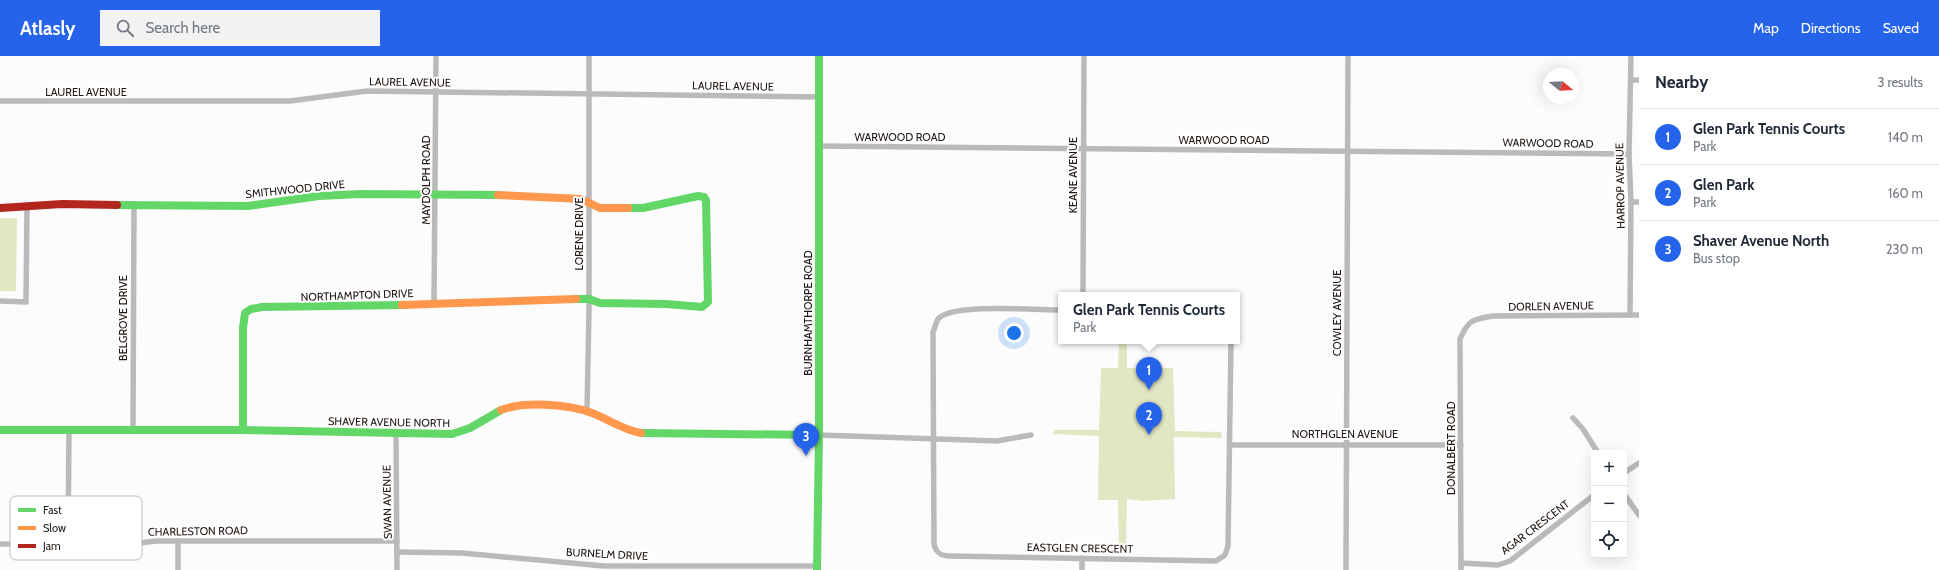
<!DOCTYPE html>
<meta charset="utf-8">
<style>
:root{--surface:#fff;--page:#f2f2f3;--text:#1f2937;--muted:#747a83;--line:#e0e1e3;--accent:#2563eb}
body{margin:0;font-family:Cabin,sans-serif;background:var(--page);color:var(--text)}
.controls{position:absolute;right:12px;bottom:12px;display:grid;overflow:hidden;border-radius:0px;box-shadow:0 4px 16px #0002}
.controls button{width:36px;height:36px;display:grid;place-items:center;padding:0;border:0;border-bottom:1px solid var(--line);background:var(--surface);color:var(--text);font:20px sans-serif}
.compass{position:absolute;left:1543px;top:12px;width:36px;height:36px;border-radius:50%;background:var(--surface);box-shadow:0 4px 16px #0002;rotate:108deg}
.you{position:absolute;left:1014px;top:277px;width:14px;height:14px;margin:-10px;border:3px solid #fff;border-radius:50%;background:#1a73e8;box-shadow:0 0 0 6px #1a73e833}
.badge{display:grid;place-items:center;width:26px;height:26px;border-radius:50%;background:var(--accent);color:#fff;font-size:13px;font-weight:700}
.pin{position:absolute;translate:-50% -33px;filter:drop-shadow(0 1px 2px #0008)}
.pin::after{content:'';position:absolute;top:21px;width:14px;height:12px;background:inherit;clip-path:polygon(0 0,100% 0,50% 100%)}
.popup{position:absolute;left:1058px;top:236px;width:182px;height:52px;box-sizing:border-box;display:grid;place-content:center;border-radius:0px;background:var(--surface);filter:drop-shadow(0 1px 3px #0005);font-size:13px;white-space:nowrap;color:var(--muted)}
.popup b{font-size:15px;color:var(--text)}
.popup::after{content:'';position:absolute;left:50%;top:100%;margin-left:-8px;border:8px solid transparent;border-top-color:var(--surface)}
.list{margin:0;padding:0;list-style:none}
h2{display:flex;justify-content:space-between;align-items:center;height:52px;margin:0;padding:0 16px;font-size:17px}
h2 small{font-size:13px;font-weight:400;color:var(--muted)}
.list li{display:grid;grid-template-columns:26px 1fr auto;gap:12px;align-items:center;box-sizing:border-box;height:56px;padding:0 16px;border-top:1px solid var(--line)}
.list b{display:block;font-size:15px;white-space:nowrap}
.list p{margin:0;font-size:13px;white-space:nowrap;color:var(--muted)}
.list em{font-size:13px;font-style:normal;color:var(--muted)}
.icon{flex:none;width:22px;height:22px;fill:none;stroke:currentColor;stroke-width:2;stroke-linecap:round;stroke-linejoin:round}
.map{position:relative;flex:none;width:1639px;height:514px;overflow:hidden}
header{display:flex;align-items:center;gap:24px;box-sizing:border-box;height:56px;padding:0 20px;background:var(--accent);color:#fff}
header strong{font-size:19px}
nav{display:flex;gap:22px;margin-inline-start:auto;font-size:14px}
.search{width:280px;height:36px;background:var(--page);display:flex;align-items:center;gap:10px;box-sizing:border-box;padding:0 14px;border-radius:0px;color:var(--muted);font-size:15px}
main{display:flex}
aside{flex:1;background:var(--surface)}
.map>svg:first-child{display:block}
.green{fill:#e3e6c2}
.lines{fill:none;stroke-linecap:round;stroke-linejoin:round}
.street{stroke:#bababb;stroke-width:5.5}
.fast{stroke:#63d668;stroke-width:8}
.slow{stroke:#ff974d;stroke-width:8}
.jam{stroke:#b3261e;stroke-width:8}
.labels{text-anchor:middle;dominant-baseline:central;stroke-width:4;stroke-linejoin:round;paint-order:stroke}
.street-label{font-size:11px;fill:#211712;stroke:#fff}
.key{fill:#fff;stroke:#bcb9b8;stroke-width:1}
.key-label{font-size:11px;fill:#211712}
</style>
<header>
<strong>Atlasly</strong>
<div class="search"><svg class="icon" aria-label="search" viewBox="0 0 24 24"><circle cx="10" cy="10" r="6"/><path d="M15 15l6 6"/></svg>Search here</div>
<nav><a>Map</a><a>Directions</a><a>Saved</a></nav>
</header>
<main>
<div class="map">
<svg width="1639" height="514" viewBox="0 0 1639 514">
<rect width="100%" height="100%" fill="#fcfcfc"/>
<g class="green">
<polygon points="0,162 17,162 16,235 0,235"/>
<polygon points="1119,285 1127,285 1127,312 1173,312 1175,375 1221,376 1222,382 1174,381 1175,443 1142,445 1127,443 1126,495 1119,495 1118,444 1098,444 1099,380 1053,378 1054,374 1099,374 1101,312 1118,312"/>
</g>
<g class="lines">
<g class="street">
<polyline points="1631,24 1639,24"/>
<polyline points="0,45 290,45 367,35 819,41"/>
<polyline points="820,90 1629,98"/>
<polyline points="1631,146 1639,146"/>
<polyline points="1083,239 1084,0"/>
<polyline points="0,245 26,246 27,150"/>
<polyline points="434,247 436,0"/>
<path d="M1061,254C1037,254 955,247 939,262C936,265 935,272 933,276L934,488C936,497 941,500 950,500L1216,505L1225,499L1228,490L1231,285"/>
<polyline points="1630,259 1631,146 1629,98 1631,0"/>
<polyline points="587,355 589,254 589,0"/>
<polyline points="1573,362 1583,373 1598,397"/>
<polyline points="133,374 134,150"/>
<polyline points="396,377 397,514"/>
<polyline points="819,379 997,385 1031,379"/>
<polyline points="1230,389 1461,389"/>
<polyline points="1624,417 1639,407"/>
<polyline points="1624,438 1639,459"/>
<polyline points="0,488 121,489 156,485 397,485"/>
<polyline points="68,489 69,375"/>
<polyline points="397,496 462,497 604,510 817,510"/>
<polyline points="1461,507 1498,509 1510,505 1594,439"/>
<polyline points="178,514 178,485"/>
<polyline points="1082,514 1082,502"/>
<polyline points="1346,514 1348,0"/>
<path d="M1461,514L1460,283C1468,264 1473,263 1493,260L1639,259"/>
</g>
<g class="fast">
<polyline points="117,149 248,150 319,140 360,138 498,139"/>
<polyline points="576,243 589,243 600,247 666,248 702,251 708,246 706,144 704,141 698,140 643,152 628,152"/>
<polyline points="0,374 243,374 452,378 470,372 501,354"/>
<polyline points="243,374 243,272 245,257 251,253 262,251 402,249"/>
<polyline points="641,377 819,379"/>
<polyline points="817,514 819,379 819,0"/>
</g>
<g class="slow">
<polyline points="498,139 581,143 600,152 628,152"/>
<polyline points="402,249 576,243"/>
<path d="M501,354C524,345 568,348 592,357C608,363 623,374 641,377"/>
</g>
<polyline class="jam" points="0,152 62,148 117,149"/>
</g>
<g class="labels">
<g class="street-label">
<text transform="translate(410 26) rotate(1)">LAUREL AVENUE</text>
<text transform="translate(733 30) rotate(1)">LAUREL AVENUE</text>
<text x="86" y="36">LAUREL AVENUE</text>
<text x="900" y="81">WARWOOD ROAD</text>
<text x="1224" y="84">WARWOOD ROAD</text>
<text transform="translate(1548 87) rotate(1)">WARWOOD ROAD</text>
<text transform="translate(1073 119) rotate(-90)">KEANE AVENUE</text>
<text transform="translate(426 124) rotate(-90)">MAYDOLPH ROAD</text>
<text transform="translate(1620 130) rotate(-91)">HARROP AVENUE</text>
<text transform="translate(295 133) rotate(-6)">SMITHWOOD DRIVE</text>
<text transform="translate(579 178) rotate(-90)">LORENE DRIVE</text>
<text transform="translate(357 239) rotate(-2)">NORTHAMPTON DRIVE</text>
<text transform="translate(1551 250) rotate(-1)">DORLEN AVENUE</text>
<text transform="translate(808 257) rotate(-90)">BURNHAMTHORPE ROAD</text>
<text transform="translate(1337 257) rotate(-90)">COWLEY AVENUE</text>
<text transform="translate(123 262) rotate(-90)">BELGROVE DRIVE</text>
<text transform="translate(389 366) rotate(1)">SHAVER AVENUE NORTH</text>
<text x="1345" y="378">NORTHGLEN AVENUE</text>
<text transform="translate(1451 392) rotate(-90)">DONALBERT ROAD</text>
<text transform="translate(387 446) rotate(-91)">SWAN AVENUE</text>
<text transform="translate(1535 471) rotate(-37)">AGAR CRESCENT</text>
<text transform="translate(198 475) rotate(-1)">CHARLESTON ROAD</text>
<text transform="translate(1080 492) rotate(1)">EASTGLEN CRESCENT</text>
<text transform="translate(607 498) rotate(3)">BURNELM DRIVE</text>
</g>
</g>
<rect x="10" y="440" width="132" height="64" rx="6" class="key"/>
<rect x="18" y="452" width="18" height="4" fill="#63d668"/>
<rect x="18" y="470" width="18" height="4" fill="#ff974d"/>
<rect x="18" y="488" width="18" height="4" fill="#b3261e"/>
<g class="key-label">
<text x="43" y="458">Fast</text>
<text x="43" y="476">Slow</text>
<text x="43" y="494">Jam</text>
</g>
</svg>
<div class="controls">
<button>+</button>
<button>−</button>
<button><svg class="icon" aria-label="locate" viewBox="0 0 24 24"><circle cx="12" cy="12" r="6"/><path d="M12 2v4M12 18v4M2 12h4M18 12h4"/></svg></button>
</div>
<svg class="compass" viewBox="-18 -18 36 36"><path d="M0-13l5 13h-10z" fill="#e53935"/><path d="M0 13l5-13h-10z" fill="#747a83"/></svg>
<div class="you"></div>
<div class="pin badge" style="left:1149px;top:334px">1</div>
<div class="popup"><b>Glen Park Tennis Courts</b>Park</div>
<div class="pin badge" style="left:1149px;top:379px">2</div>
<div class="pin badge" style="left:806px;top:400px">3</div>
</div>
<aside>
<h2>Nearby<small>3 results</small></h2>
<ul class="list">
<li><span class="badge">1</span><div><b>Glen Park Tennis Courts</b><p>Park</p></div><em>140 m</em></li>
<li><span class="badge">2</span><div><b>Glen Park</b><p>Park</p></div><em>160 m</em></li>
<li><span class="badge">3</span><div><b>Shaver Avenue North</b><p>Bus stop</p></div><em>230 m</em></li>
</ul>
</aside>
</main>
